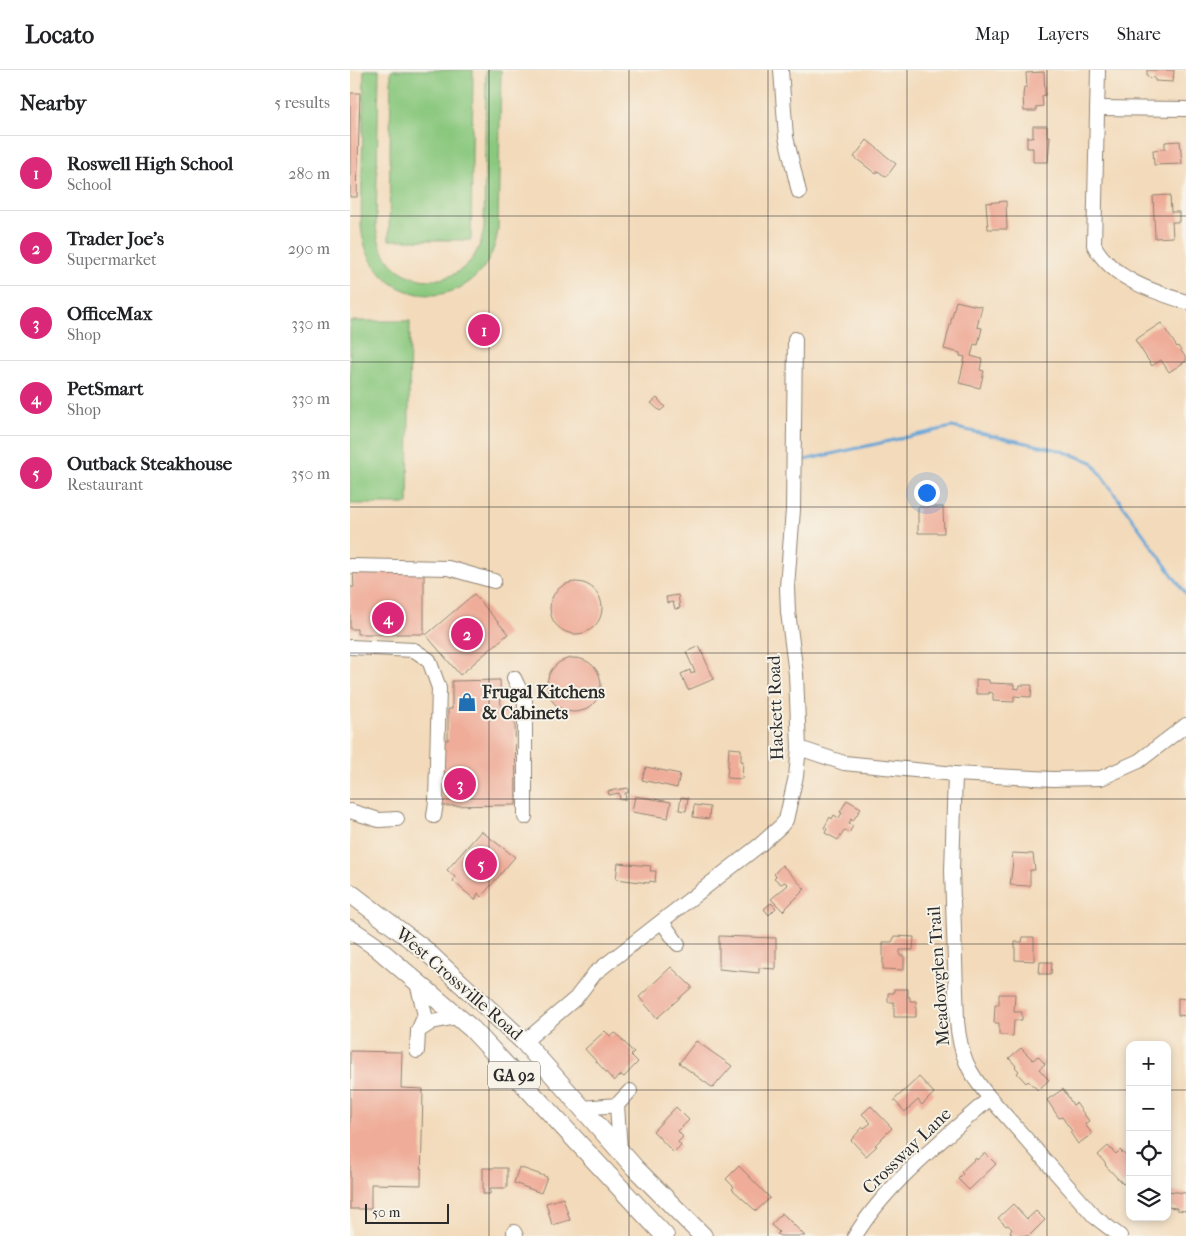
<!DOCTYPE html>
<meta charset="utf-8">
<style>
:root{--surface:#fff;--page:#f6f6f6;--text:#202124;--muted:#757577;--line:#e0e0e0;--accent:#db2777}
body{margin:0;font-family:"IM FELL French Canon",serif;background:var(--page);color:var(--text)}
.controls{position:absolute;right:15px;bottom:15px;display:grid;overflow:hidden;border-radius:10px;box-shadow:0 2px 8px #0003}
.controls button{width:45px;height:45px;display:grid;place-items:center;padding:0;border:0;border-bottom:1px solid var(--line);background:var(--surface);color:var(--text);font:25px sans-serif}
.scale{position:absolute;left:15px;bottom:12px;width:84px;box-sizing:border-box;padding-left:5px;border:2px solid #2b2b2b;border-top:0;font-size:14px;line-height:18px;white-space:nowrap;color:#2b2b2b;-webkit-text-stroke:4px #f7f3e8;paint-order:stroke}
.you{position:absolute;left:576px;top:422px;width:18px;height:18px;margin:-12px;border:4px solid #fff;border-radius:50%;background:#1a73e8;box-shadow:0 0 0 8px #1a73e833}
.badge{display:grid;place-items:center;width:32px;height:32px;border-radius:50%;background:var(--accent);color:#fff;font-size:16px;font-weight:700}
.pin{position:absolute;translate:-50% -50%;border:2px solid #fff;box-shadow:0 1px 5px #0006}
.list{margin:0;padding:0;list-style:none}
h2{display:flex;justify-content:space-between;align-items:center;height:65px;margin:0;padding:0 20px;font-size:21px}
h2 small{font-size:16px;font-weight:400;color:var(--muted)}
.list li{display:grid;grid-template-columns:32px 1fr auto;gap:15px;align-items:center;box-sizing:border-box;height:75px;padding:0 20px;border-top:1px solid var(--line)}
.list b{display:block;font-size:19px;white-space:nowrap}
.list p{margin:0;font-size:16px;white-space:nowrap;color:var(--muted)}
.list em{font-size:16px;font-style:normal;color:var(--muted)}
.icon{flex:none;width:28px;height:28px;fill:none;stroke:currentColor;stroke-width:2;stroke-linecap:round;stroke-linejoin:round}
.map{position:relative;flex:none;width:836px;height:1166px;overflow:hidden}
header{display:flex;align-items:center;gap:30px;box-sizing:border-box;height:70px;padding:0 25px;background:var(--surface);border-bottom:1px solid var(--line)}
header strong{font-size:24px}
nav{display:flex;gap:28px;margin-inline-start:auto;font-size:18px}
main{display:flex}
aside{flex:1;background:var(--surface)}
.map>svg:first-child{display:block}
.pitch{fill:#8ac87e;stroke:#5a7a54}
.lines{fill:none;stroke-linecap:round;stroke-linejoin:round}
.stream{stroke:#61a3d5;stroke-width:3}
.building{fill:#efac98}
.minor-casing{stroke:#8f8272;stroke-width:16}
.major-casing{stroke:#8f8272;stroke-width:20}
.minor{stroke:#fff;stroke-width:14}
.major{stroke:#fff;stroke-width:18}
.grid{fill:none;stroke:#2b2b2b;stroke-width:1;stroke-opacity:0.55}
.labels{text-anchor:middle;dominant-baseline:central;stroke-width:4;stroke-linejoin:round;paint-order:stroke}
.shield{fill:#f7f3e8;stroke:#686764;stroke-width:1}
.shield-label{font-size:16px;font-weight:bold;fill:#2b2b2b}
.poi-label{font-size:18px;font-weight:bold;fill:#2b2b2b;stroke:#f7f3e8;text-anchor:start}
.street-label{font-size:18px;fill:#2b2b2b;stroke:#f7f3e8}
</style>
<header>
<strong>Locato</strong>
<nav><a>Map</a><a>Layers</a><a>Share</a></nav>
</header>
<main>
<aside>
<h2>Nearby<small>5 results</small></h2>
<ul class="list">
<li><span class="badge">1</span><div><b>Roswell High School</b><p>School</p></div><em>280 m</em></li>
<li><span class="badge">2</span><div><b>Trader Joe's</b><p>Supermarket</p></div><em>290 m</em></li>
<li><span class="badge">3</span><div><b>OfficeMax</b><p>Shop</p></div><em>330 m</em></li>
<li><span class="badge">4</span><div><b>PetSmart</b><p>Shop</p></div><em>330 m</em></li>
<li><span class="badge">5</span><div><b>Outback Steakhouse</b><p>Restaurant</p></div><em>350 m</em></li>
</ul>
</aside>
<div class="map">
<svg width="836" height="1166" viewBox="0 0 836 1166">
<rect width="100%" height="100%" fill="#f7f3e8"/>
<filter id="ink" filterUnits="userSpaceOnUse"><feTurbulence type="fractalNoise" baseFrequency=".02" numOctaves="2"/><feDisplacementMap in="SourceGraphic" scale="10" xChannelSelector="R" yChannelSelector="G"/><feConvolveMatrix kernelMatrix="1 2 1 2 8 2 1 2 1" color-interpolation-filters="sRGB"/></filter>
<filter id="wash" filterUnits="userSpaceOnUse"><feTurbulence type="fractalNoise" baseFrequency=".0096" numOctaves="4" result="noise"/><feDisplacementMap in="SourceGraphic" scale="20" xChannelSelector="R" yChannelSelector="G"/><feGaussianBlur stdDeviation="1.12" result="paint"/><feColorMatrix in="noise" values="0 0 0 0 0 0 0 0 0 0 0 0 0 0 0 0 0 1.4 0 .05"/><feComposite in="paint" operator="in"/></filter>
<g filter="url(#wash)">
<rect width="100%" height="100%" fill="#f3daba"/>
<g class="pitch">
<path d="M14,0H29L26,156C32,226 124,229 134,158L136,0H151L148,159C137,249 18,246 11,155Z"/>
<polygon points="41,0 123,0 121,170 39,170"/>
<polygon points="0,251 60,251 58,434 0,434"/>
</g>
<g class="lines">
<polyline class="stream" points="450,391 602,357 709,380 742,392 836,524"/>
</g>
<g id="blocks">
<g class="building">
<polygon points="797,0 824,0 823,12 805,11 805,8 797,7"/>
<polygon points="694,2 695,25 692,26 693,36 686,37 686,41 674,41 673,26 674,17 677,17 676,3"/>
<polygon points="0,23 10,23 7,127 0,127"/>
<polygon points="683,56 697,56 697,66 700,66 698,92 683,92 683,78 677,78 677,67 683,67"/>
<polygon points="517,70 546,94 536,107 528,101 526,104 504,87"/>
<polygon points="830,71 832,94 804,95 803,80 815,79 815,72"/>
<polygon points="820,125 821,142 829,142 829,152 822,152 823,167 805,168 803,126"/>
<polygon points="656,131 657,159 638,159 636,133"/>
<polygon points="606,231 632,237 627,257 632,258 628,275 624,274 621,286 632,289 630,300 634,301 630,318 609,313 615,287 610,286 610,283 594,279"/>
<polygon points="811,253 827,277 828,276 836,288 836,291 819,302 811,290 802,296 785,270"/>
<polygon points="307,328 315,337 310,341 301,333"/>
<polygon points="568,437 593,437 594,463 568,463"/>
<polygon points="3,501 74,501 74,564 7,564 7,559 0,559 0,517 4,517"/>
<circle cx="226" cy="538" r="26"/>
<polygon points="124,524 158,564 110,605 76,565"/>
<polygon points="328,525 330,538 325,539 323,532 317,533 316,527"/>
<polygon points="349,576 364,609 338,620 331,604 340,600 341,604 345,602 336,582"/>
<circle cx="224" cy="615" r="27"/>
<polygon points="626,609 639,610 639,613 664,614 664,618 669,619 670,615 682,615 681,627 664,626 664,632 643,631 643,623 639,622 639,624 626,624"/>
<polygon points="150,610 151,638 165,638 166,735 91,736 91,670 98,670 98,639 102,639 102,611"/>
<polygon points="379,678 391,679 391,691 393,691 392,709 377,708"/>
<polygon points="296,697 330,704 327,718 292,710"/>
<polygon points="278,718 278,723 275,723 276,729 270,730 269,723 259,725 258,721"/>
<polygon points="285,726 321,732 318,748 282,742"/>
<polygon points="331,727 338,728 336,741 329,740"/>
<polygon points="497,730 511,738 503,751 501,749 499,754 503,756 499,763 495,760 488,770 475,763 477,759 474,758 480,747 482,749 484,745 489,748 492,743 490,742"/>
<polygon points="344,735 360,737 359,749 343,747"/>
<polygon points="131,761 165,787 131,827 128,823 125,830 103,811 105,807 97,800"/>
<polygon points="662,783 683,784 685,800 680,800 680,816 660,815 663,792"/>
<polygon points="268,793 301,796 300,801 306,801 305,812 300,811 299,813 266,809"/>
<polygon points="432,795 455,819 433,841 421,829 438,815 435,812 431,814 424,808 426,806 424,804"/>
<polygon points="421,833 426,838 419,845 414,839"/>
<polygon points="369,866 426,868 426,899 409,898 409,903 369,899"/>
<polygon points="545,866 564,867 563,880 550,880 550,886 554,886 554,900 533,899 533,872 542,872"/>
<polygon points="673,867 684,867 684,891 665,890 665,872 672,872"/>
<polygon points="690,892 702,892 701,904 689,904"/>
<polygon points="321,897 342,917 307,948 289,927"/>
<polygon points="544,919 558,919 558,927 560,927 560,931 566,931 566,947 544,947 544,932 538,932 538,923 544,923"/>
<polygon points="649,924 665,924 664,942 672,942 672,950 664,950 663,966 649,965 649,953 644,953 645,935 649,935"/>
<polygon points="828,928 836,929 836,946 828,945"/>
<polygon points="255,961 260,966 266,963 284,983 281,985 288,992 274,1007 271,1005 264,1011 235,979"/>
<polygon points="346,971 382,996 363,1018 329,993"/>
<polygon points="671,978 683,990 688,986 695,994 689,999 699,1010 688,1020 678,1011 676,1013 667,1003 669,1001 665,997 666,996 659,988"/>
<polygon points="0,981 52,982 51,1018 73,1019 71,1115 21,1114 21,1139 0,1139"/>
<polygon points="569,1007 584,1023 572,1035 568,1030 555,1042 544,1030"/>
<polygon points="713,1019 723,1035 726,1033 739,1051 735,1054 742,1064 728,1074 720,1062 722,1061 712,1047 709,1048 697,1030"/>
<polygon points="521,1036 542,1058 525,1075 527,1076 516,1086 501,1070 513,1057 514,1058 521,1053 512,1044"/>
<polygon points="326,1037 339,1050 328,1061 333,1067 328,1072 331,1076 324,1083 303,1061"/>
<polygon points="758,1076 766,1084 770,1080 780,1090 776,1095 780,1099 780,1107 773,1114 755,1095 756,1094 748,1085"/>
<polygon points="635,1083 646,1094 619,1120 608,1109 613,1104 611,1102 626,1088 627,1090"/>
<polygon points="389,1096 420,1128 406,1141 382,1119 384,1117 376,1109"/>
<polygon points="169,1097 197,1107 191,1123 164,1113"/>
<polygon points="133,1098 157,1098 157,1118 140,1118 140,1124 133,1124"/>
<polygon points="817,1121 836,1123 836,1141 827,1140 827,1138 817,1137"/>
<polygon points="213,1128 220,1150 202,1155 196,1133"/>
<polygon points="663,1134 677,1149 686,1141 695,1150 679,1166 664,1166 660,1162 662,1159 658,1155 656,1156 648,1148"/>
<polygon points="432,1143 455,1166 430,1166 427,1164 429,1162 421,1155"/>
</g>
</g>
</g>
<g filter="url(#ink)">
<use href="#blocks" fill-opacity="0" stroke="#8f8272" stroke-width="1"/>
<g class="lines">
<g class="minor-casing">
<g id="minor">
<polyline points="431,0 436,67 449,122"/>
<path d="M748,0L744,175C762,209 802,221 836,232"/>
<polyline points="747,38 836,39"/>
<polyline points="0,496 98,498 144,511"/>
<polyline points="0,577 64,580 79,590 89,618 86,732 84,746"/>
<polyline points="164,608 175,631 175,747"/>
<polyline points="449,678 494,693 605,704 703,709 751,708 789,691 836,655"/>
<path d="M605,704L602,801L607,951C610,984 618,1003 640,1028L745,1147L770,1166"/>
<polyline points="0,741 29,750 47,749"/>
<polyline points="312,852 328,874"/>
<polyline points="67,913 75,945 68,961 67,981"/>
<polyline points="68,961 82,952 107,947"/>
<polyline points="174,972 226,928 245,903 411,774 431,756 436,750 446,706 449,678 446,604 438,542 437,517 443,440 445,269"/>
<polyline points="267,1035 270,1081"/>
<polyline points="233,1038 267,1035 280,1021"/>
<polyline points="164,1162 166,1166"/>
<path d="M505,1166C537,1113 594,1069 640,1028"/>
</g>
</g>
<g class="major-casing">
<g id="major">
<polyline points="0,823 75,880 174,972 285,1098 353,1166"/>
<polyline points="0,859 25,876 122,959 315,1166"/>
</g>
</g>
<use href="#minor" class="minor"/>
<use href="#major" class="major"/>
</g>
</g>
<path class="grid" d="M139,0V1166M279,0V1166M418,0V1166M557,0V1166M697,0V1166M0,146H836M0,292H836M0,437H836M0,583H836M0,729H836M0,874H836M0,1020H780M817,1020H836"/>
<defs>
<g id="shop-bare" transform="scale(1.5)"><path d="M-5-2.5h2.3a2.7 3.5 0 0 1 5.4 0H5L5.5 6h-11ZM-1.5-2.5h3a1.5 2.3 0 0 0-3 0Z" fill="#1f6fb2" stroke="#f7f3e8" stroke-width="2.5" paint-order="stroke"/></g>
</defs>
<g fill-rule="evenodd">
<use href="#shop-bare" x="117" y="632"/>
</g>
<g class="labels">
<rect class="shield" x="138" y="991.5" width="52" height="27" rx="4"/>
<g class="shield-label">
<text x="164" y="1005">GA 92</text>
</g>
<g class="poi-label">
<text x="132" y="622">Frugal Kitchens<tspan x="132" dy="21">&amp; Cabinets</tspan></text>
</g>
<g class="street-label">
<text transform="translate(426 638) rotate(-92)">Hackett Road</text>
<text transform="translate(589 906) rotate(-94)">Meadowglen Trail</text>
<text transform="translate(109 914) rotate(41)">West Crossville Road</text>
<text transform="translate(557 1081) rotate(-44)">Crossway Lane</text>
</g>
</g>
</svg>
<div class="controls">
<button>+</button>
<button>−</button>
<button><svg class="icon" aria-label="locate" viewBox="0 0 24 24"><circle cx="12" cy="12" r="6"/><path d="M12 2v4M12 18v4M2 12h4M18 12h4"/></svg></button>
<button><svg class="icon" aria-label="layers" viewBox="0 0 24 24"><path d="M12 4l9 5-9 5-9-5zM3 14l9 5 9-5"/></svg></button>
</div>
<div class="scale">50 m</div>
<div class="you"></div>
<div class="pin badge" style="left:134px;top:260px">1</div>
<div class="pin badge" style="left:117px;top:564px">2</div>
<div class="pin badge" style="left:110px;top:714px">3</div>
<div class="pin badge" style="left:38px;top:548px">4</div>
<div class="pin badge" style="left:131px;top:794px">5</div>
</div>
</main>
